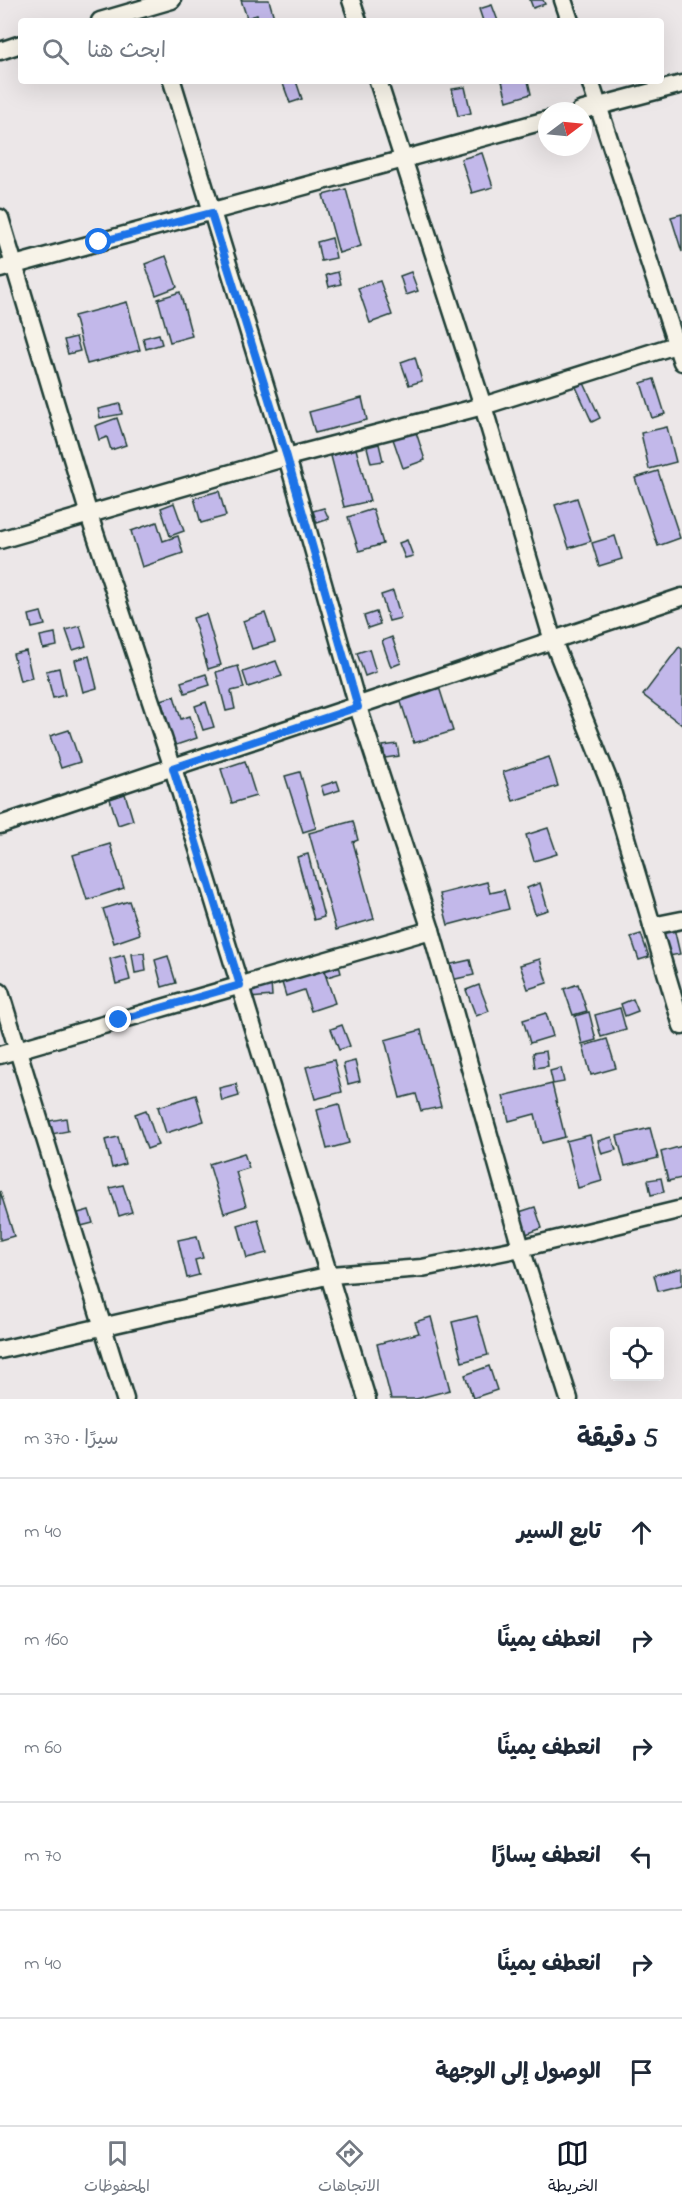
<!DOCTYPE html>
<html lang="ar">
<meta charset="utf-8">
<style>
:root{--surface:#fff;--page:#f6f6f7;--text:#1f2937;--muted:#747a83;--line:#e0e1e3;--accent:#111827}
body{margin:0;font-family:"Indie Flower","Playpen Sans Arabic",sans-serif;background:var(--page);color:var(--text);direction:rtl}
.controls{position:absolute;right:18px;bottom:18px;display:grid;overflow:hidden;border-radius:6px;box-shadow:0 6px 24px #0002}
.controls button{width:54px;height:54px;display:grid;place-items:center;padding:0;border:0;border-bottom:2px solid var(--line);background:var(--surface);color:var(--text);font:30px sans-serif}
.compass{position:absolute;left:538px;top:102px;width:54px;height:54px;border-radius:50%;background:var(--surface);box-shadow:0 6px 24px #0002;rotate:74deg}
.stop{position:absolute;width:18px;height:18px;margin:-14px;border:4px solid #1a73e8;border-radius:50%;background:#fff}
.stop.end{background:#1a73e8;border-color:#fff;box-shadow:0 2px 6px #0008}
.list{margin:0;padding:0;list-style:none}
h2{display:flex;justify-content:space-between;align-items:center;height:78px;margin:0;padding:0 24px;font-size:26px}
h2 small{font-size:20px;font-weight:400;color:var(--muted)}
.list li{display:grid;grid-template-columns:39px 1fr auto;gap:18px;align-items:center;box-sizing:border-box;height:108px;padding:0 24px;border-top:2px solid var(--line)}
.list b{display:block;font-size:22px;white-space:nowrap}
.list em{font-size:20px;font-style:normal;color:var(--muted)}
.icon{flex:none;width:33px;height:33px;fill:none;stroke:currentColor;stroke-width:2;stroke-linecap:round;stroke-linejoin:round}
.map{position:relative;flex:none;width:682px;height:1399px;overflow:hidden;direction:ltr}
.search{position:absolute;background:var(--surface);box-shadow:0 6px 24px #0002;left:18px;right:18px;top:18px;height:66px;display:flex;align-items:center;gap:15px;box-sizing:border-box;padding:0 21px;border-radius:6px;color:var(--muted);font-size:22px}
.sheet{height:726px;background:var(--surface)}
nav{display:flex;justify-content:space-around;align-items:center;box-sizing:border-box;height:84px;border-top:2px solid var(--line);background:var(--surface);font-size:16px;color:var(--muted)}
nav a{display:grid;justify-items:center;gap:3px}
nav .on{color:var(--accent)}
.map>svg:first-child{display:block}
.building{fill:#c2b8ea;stroke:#1f3d34;stroke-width:1.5}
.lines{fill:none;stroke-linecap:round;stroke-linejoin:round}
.minor-casing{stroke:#1f3d34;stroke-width:21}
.minor{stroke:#f7f3e8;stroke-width:16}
.route{stroke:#1a73e8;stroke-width:8}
</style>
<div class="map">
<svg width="682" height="1399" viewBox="0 0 682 1399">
<rect width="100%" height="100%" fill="#ece7e8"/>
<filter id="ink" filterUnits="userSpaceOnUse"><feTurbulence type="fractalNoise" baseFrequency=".0167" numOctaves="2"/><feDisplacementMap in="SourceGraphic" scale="12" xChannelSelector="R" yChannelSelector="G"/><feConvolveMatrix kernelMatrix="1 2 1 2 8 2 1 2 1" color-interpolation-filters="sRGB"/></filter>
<g filter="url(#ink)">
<g class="building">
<polygon points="241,0 269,0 275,21 259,21 257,15 247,18"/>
<polygon points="530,0 543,0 545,4 533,8"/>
<polygon points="492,5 498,21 483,21 479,9"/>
<polygon points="282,81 296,81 302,99 290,103"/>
<polygon points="502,81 528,81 531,94 507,101"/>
<polygon points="465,87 471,113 458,116 452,89"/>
<polygon points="482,153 493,187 472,193 461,159"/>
<polygon points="346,189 361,246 339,253 323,195"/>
<polygon points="682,214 682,252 671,217"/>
<polygon points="332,238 336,258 321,261 317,242"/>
<polygon points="166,256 177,287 156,295 145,264"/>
<polygon points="338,272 341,284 329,287 326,275"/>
<polygon points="411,272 418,291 406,295 400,276"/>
<polygon points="380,281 392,315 370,323 358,288"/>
<polygon points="180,292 192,336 170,342 158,299"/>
<polygon points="127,302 140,350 87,364 74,316"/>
<polygon points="159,334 162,344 146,349 143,338"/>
<polygon points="76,337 80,351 68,354 64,340"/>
<polygon points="415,357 422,381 409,385 401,362"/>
<polygon points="654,379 665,414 652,418 641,383"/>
<polygon points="584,383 600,418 592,422 576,387"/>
<polygon points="362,398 367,420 315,433 309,412"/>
<polygon points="120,404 122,414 100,418 98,409"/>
<polygon points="117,418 126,445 111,450 107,437 99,440 95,426"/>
<polygon points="667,427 676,462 649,469 641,433"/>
<polygon points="416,432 425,460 403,468 393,439"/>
<polygon points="379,444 383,461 371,463 367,447"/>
<polygon points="356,449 370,501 344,507 331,456"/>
<polygon points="658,471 680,538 658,546 635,478"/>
<polygon points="219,491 226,516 201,523 194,498"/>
<polygon points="577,498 591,541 569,548 555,505"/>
<polygon points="174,503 184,531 170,536 161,508"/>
<polygon points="324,508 329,519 317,523 313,511"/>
<polygon points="373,509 383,544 359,551 348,517"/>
<polygon points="157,522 163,541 178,536 183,553 142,567 131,531"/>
<polygon points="615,536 622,559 599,566 592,543"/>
<polygon points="407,540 413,556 405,558 399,543"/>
<polygon points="393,591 401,618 389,621 381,595"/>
<polygon points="41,612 45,625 32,628 29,615"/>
<polygon points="376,612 380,624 368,628 364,616"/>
<polygon points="265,613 275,642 252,649 243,621"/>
<polygon points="206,614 221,665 208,669 193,618"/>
<polygon points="80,626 86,646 73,650 66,630"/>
<polygon points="55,633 57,646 43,649 40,636"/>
<polygon points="392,637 401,663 391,667 382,641"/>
<polygon points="679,647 682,649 682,725 643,695"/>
<polygon points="369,649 376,672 365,676 357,653"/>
<polygon points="26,651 32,678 20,681 13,654"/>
<polygon points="89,656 97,688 83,692 75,660"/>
<polygon points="276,661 282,676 248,687 243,672"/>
<polygon points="238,666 244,688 231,691 235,709 226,711 216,672"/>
<polygon points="59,668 65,695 53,698 46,671"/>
<polygon points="206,674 210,685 185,693 181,682"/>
<polygon points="439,687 453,731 414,743 400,699"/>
<polygon points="174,696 181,719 190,716 197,738 167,748 161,726 168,723 161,700"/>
<polygon points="206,702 214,727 203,730 195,706"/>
<polygon points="69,730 80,762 61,768 50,736"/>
<polygon points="397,744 399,756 385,758 383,746"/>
<polygon points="549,757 558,786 513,801 503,772"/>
<polygon points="245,761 256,796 232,803 221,769"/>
<polygon points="300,772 316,828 303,832 285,776"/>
<polygon points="337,781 340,790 324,795 321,786"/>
<polygon points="125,794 133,820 118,825 110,799"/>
<polygon points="353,821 358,840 353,842 374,919 336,930 309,833"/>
<polygon points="548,828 557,854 534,861 526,835"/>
<polygon points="110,844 124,888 87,900 73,855"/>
<polygon points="308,854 324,917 314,920 297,857"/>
<polygon points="487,882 490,893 504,890 509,909 448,925 440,894"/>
<polygon points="540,883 548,910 535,914 527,888"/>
<polygon points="129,901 140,934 114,943 103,909"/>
<polygon points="674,928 680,954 664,957 658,932"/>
<polygon points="641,934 649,957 639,960 631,937"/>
<polygon points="144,953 146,971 135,973 132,954"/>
<polygon points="124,955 130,980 116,984 110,959"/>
<polygon points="168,956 176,983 162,987 155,960"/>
<polygon points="337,958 341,973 327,977 323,963"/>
<polygon points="540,959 547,983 528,989 520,965"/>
<polygon points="470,960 474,975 451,980 447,965"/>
<polygon points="321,962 335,1003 311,1011 304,990 286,996 280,976"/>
<polygon points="271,982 272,996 250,998 249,984"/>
<polygon points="578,984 587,1011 573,1015 564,989"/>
<polygon points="479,985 489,1011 476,1016 466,990"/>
<polygon points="633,999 638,1011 625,1016 621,1004"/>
<polygon points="620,1008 626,1030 601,1037 595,1015"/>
<polygon points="589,1012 596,1040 582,1044 575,1016"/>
<polygon points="546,1013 553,1036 530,1043 523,1020"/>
<polygon points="342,1025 350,1046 339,1050 331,1029"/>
<polygon points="421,1030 441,1107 421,1111 416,1094 400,1098 385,1040"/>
<polygon points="607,1039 616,1068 591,1075 583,1046"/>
<polygon points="546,1051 548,1066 535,1068 533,1053"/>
<polygon points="334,1060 342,1092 315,1099 306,1067"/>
<polygon points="355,1061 360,1081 348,1084 343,1064"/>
<polygon points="561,1068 564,1082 553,1084 550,1071"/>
<polygon points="236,1084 239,1096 222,1101 219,1088"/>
<polygon points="552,1084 565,1137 542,1143 535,1114 509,1121 503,1096"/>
<polygon points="196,1095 204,1121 166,1133 158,1107"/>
<polygon points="339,1104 349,1143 327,1149 317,1110"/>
<polygon points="146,1110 158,1145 147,1149 135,1114"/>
<polygon points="66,1118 68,1131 52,1134 49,1121"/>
<polygon points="650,1128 658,1158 625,1166 617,1136"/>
<polygon points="590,1135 602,1181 578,1188 566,1141"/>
<polygon points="118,1137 125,1164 112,1168 105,1140"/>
<polygon points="612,1137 616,1150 602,1154 598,1141"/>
<polygon points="682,1146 682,1178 668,1181 661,1152"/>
<polygon points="244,1153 249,1168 236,1172 246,1206 224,1213 209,1164"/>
<polygon points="661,1178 664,1192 651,1195 648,1180"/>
<polygon points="123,1185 132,1212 119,1216 110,1188"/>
<polygon points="0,1191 14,1236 0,1240"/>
<polygon points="535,1207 542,1228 521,1236 513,1214"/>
<polygon points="89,1210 93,1223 81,1226 78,1213"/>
<polygon points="258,1219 267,1253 247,1258 238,1225"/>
<polygon points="197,1236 203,1258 195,1260 199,1275 187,1278 178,1240"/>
<polygon points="682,1268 682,1285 658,1291 654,1275"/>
<polygon points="477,1316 488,1355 462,1362 452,1322"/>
<polygon points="431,1317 450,1390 416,1399 391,1399 377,1344 419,1333 415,1322"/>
<polygon points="489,1366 497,1390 473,1398 465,1375"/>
</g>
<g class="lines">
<g class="minor-casing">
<g id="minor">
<polyline points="351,0 358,21"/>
<polyline points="563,0 570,21"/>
<polyline points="100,21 172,0"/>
<polyline points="0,51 21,44"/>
<polyline points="172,81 287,457 358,707 431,930 521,1248 569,1399"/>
<polyline points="378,81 483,406 553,641 610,784 682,1026"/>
<polyline points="590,81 682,362"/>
<polyline points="580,111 682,84"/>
<polyline points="0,218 89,515 173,768 367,1399"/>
<polyline points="0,269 547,120"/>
<polyline points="0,540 287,457 483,406 682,343"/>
<polyline points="0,825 682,597"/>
<polyline points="652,926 682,920"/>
<polyline points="0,992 125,1399"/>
<polyline points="0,1055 431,930"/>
<polyline points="0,1350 331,1275 422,1268 521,1248 682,1209"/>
</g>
</g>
<use href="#minor" class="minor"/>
</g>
</g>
<g class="lines" filter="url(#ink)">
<polyline class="route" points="99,242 211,213 287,457 358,707 173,768 240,985 119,1020"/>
</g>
</svg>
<div class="controls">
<button><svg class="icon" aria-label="locate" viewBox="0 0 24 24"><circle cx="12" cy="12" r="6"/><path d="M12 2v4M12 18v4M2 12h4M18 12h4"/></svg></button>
</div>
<svg class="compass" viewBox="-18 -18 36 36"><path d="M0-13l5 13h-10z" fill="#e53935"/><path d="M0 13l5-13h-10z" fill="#747a83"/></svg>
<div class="stop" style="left:99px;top:242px"></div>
<div class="stop end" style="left:119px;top:1020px"></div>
<div class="search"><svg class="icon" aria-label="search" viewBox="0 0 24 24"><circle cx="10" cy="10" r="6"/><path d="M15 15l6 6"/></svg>ابحث هنا</div>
</div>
<section class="sheet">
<h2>5 دقيقة<small>سيرًا · 370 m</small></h2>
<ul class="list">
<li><svg class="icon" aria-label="ahead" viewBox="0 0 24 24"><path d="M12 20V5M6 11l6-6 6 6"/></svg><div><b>تابع السير</b></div><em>40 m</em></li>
<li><svg class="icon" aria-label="right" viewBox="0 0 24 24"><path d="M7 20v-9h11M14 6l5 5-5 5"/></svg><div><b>انعطف يمينًا</b></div><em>160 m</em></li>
<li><svg class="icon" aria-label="right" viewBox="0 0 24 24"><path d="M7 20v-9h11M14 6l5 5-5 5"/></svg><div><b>انعطف يمينًا</b></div><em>60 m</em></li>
<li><svg class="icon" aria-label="left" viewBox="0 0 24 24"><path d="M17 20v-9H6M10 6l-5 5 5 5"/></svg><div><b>انعطف يسارًا</b></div><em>70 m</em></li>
<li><svg class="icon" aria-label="right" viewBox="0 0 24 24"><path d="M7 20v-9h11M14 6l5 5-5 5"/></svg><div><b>انعطف يمينًا</b></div><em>40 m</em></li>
<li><svg class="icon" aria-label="arrive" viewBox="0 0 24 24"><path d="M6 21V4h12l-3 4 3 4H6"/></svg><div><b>الوصول إلى الوجهة</b></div></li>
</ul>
</section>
<nav>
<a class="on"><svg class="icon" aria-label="map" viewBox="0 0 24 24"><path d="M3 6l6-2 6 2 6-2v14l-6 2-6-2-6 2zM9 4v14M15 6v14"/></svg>الخريطة</a>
<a><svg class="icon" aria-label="directions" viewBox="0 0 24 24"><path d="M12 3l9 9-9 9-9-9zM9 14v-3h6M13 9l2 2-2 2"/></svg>الاتجاهات</a>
<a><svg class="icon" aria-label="saved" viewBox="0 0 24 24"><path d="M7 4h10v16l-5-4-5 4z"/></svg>المحفوظات</a>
</nav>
